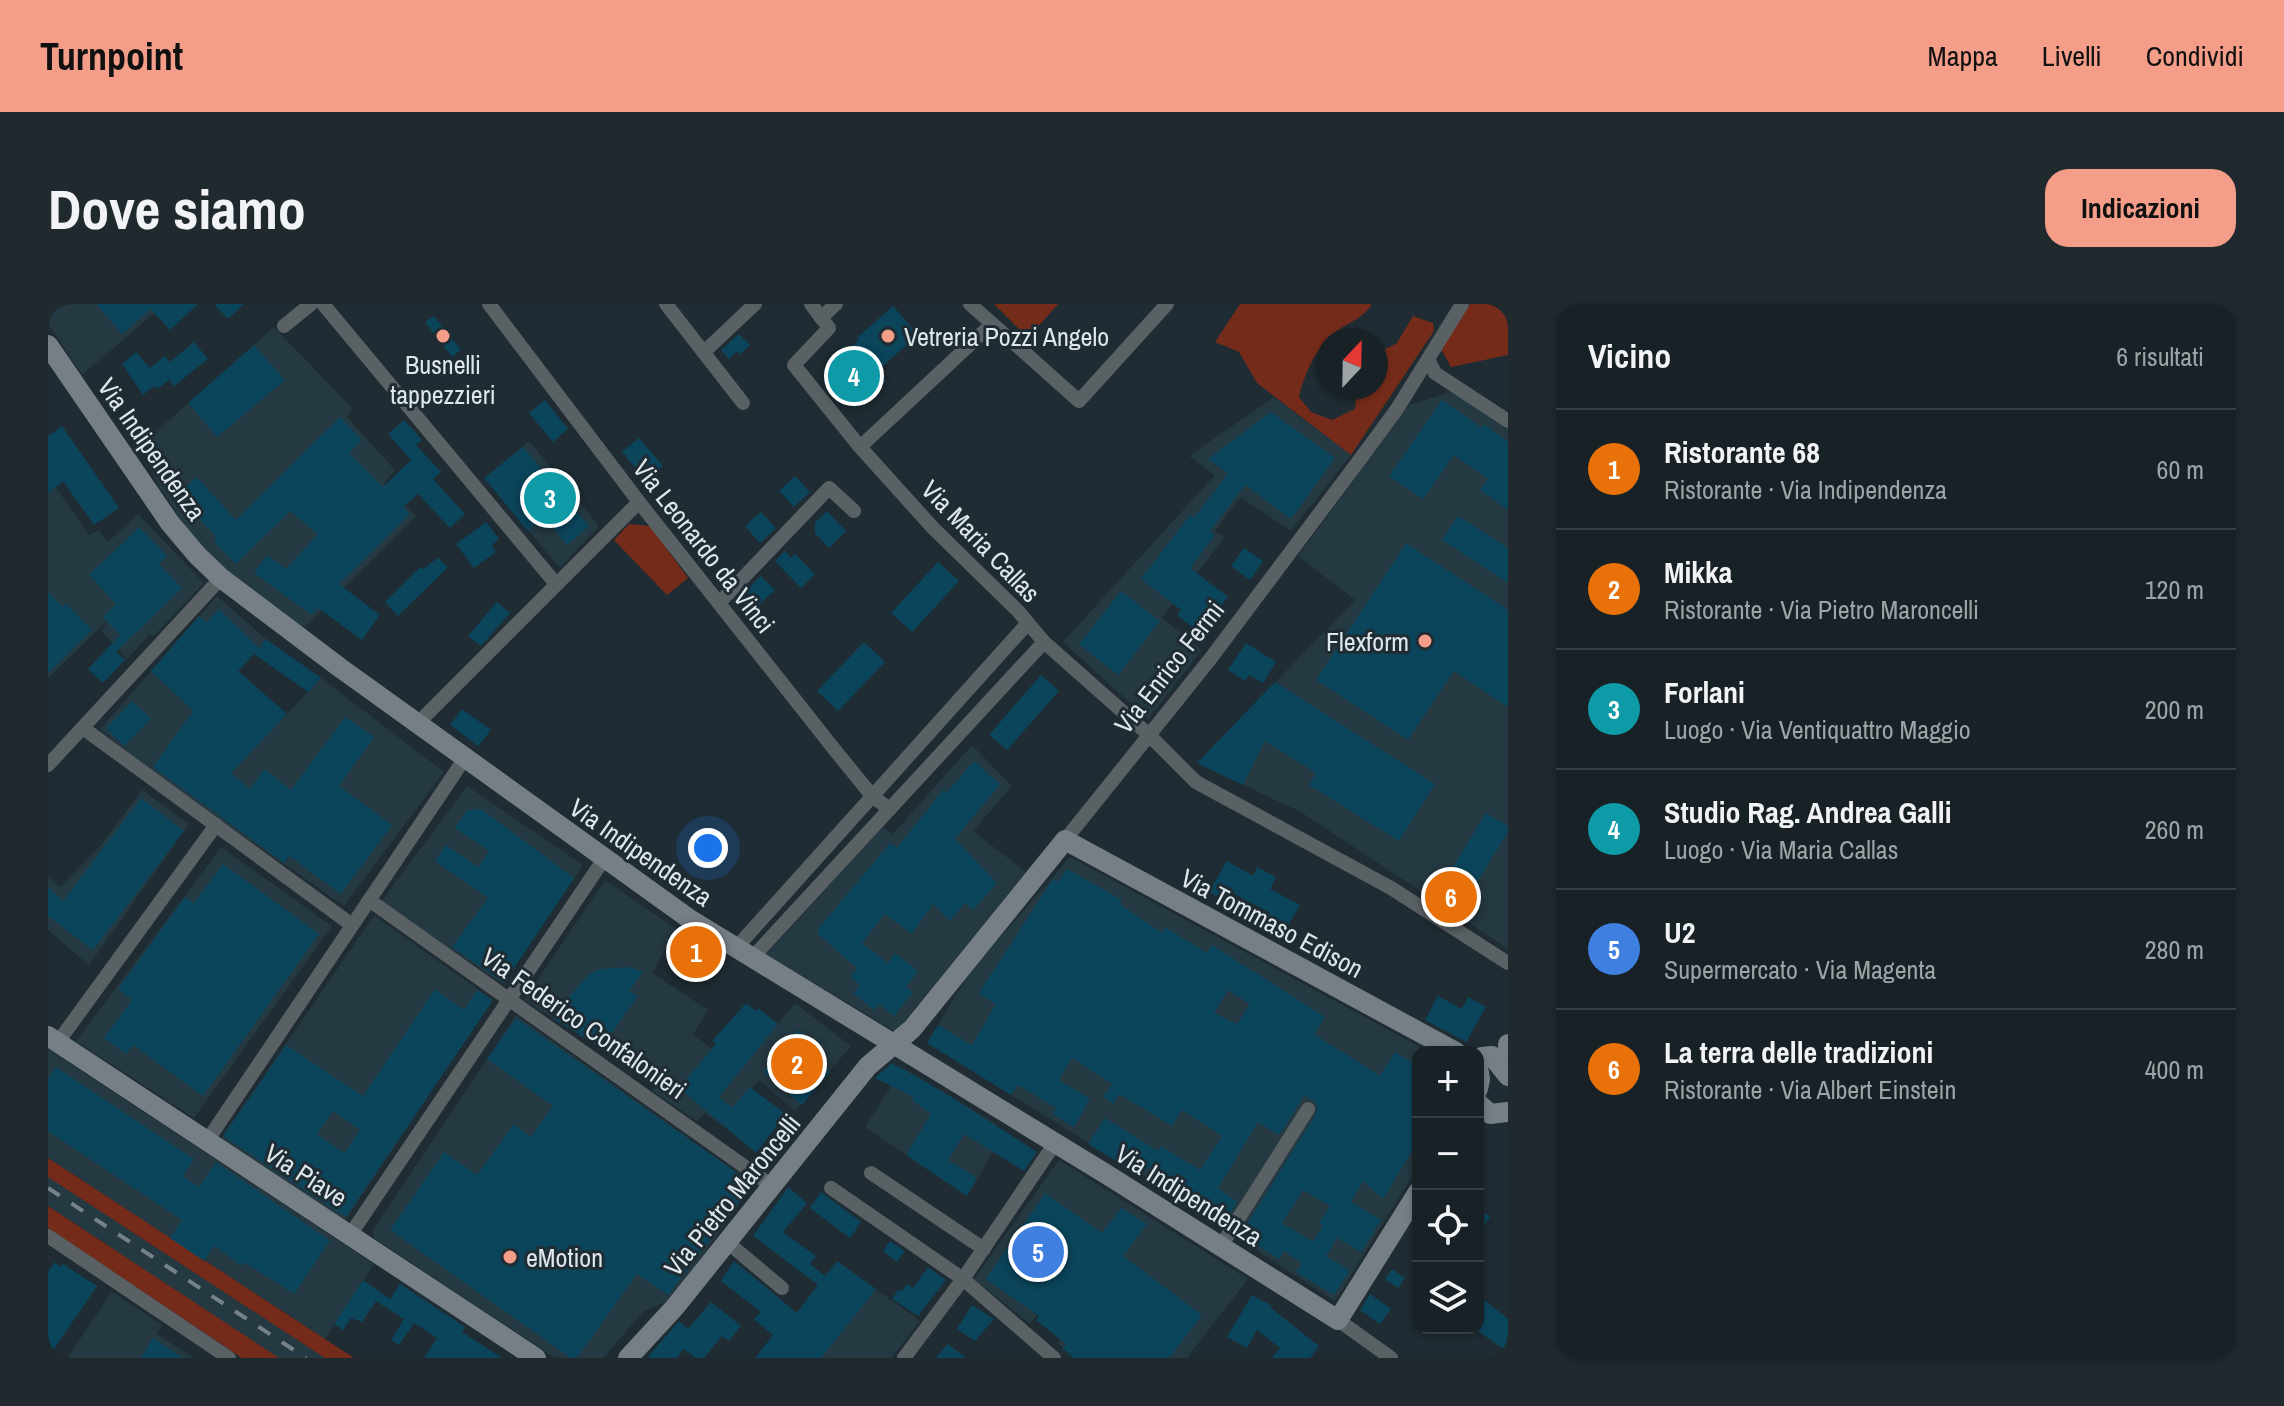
<!DOCTYPE html>
<html lang="it">
<meta charset="utf-8">
<style>
:root{--surface:#172126;--page:#20292e;--text:#f1f3f6;--muted:#9ea3a7;--line:#363e43;--accent:#f49e89}
body{margin:0;font-family:"Archivo Narrow",sans-serif;background:var(--page);color:var(--text)}
.controls{position:absolute;right:24px;bottom:24px;display:grid;overflow:hidden;border-radius:16px;box-shadow:0 2px 6px #0004}
.controls button{width:72px;height:72px;display:grid;place-items:center;padding:0;border:0;border-bottom:2px solid var(--line);background:var(--surface);color:var(--text);font:40px sans-serif}
.compass{position:absolute;left:1268px;top:24px;width:72px;height:72px;border-radius:50%;background:var(--surface);box-shadow:0 2px 6px #0004;rotate:22deg}
.you{position:absolute;left:660px;top:544px;width:28px;height:28px;margin:-20px;border:6px solid #fff;border-radius:50%;background:#1a73e8;box-shadow:0 0 0 12px #1a73e833}
.badge{display:grid;place-items:center;width:52px;height:52px;border-radius:50%;background:var(--accent);color:#fff;font-size:26px;font-weight:700}
.pin{position:absolute;translate:-50% -50%;border:4px solid #fff;box-shadow:0 2px 8px #0006}
.list{margin:0;padding:0;list-style:none}
h2{display:flex;justify-content:space-between;align-items:center;height:104px;margin:0;padding:0 32px;font-size:34px}
h2 small{font-size:26px;font-weight:400;color:var(--muted)}
.list li{display:grid;grid-template-columns:52px 1fr auto;gap:24px;align-items:center;box-sizing:border-box;height:120px;padding:0 32px;border-top:2px solid var(--line)}
.list b{display:block;font-size:30px;white-space:nowrap}
.list p{margin:0;font-size:26px;white-space:nowrap;color:var(--muted)}
.list em{font-size:26px;font-style:normal;color:var(--muted)}
.icon{flex:none;width:44px;height:44px;fill:none;stroke:currentColor;stroke-width:2;stroke-linecap:round;stroke-linejoin:round}
.map{position:relative;flex:none;width:1460px;height:1054px;overflow:hidden;border-radius:24px}
header{display:flex;align-items:center;gap:48px;box-sizing:border-box;height:112px;padding:0 40px;background:var(--accent);color:#111}
header strong{font-size:38px}
nav{display:flex;gap:44px;margin-inline-start:auto;font-size:28px}
.intro{display:flex;align-items:center;justify-content:space-between;box-sizing:border-box;height:192px;padding:0 48px}
h1{margin:0;font-size:56px}
.button{padding:20px 36px;border-radius:24px;background:var(--accent);color:#111;font-size:28px;font-weight:700}
main{display:flex;gap:48px;padding:0 48px}
aside{flex:1;background:var(--surface);border-radius:24px;box-shadow:0 2px 6px #0004}
.map>svg:first-child{display:block}
.built{fill:#253942}
.green{fill:#752b1a}
.building{fill:#0b455c;fill-rule:evenodd}
.lines{fill:none;stroke-linecap:round;stroke-linejoin:round}
.street{stroke:#5a6164;stroke-width:14}
.secondary{stroke:#757f85;stroke-width:20}
.rail{stroke:#778288;stroke-width:4;stroke-dasharray:14 14;stroke-linecap:butt}
.poi-dot{fill:#f49e89;stroke:#1f2c33;stroke-width:3}
.labels{text-anchor:middle;dominant-baseline:central;stroke-width:6;stroke-linejoin:round;paint-order:stroke}
.poi-label{font-size:26px;fill:#dee7eb;stroke:#1f2c33;text-anchor:start}
.street-label{font-size:26px;fill:#dee7eb;stroke:#1f2c33}
</style>
<header>
<strong>Turnpoint</strong>
<nav><a>Mappa</a><a>Livelli</a><a>Condividi</a></nav>
</header>
<div class="intro"><h1>Dove siamo</h1><a class="button">Indicazioni</a></div>
<main>
<div class="map">
<svg width="1460" height="1054" viewBox="0 0 1460 1054">
<rect width="100%" height="100%" fill="#1f2c33"/>
<g class="built">
<polygon points="0,0 117,0 34,71 0,19"/>
<polygon points="226,23 305,105 299,113 347,166 336,179 368,212 253,327 152,245 111,182 92,142"/>
<polygon points="1406,87 1460,124 1460,645 1253,508 1149,459 1307,296 1250,252 1361,101"/>
<polygon points="1226,93 1303,151 1243,227 1192,193 1167,227 1177,233 1114,314 1154,346 1100,415 1015,338 1167,171 1141,152"/>
<polygon points="481,137 551,222 512,264 436,174"/>
<polygon points="0,172 41,231 51,226 60,238 90,210 156,279 107,331 101,331 79,355 54,328 59,317 0,374"/>
<polygon points="169,292 218,335 190,368 239,410 273,374 396,468 296,602 102,467 52,425"/>
<polygon points="924,441 964,482 925,527 978,568 848,728 718,650 835,523 845,530"/>
<polygon points="419,482 535,561 455,680 333,598"/>
<polygon points="94,486 141,520 41,661 0,626 0,573 12,583 52,542"/>
<polygon points="173,543 284,622 146,814 28,737"/>
<polygon points="1022,553 1381,748 1370,748 1370,863 1287,997 1094,872 879,739 921,669"/>
<polygon points="557,576 628,625 604,669 660,706 645,730 691,767 747,699 803,742 747,807 711,776 673,821 657,809 649,817 604,787 609,779 476,696"/>
<polygon points="327,612 445,696 297,916 174,836 174,833 325,613"/>
<polygon points="468,711 705,880 624,995 596,1007 555,1054 507,1054 326,934 325,926"/>
<polygon points="0,745 326,960 277,1035 0,854"/>
<polygon points="855,764 948,820 949,825 956,830 919,892 817,823"/>
<polygon points="1011,856 1200,975 1139,1054 1026,1054 1010,1039 1035,1005 1009,984 982,1020 926,975"/>
<polygon points="0,873 277,1054 231,1054 0,902"/>
<polygon points="789,957 872,1017 843,1054 707,1054 735,1026"/>
<polygon points="64,988 114,1021 109,1030 146,1054 19,1054"/>
</g>
<g class="green">
<polygon points="946,0 1010,0 980,34"/>
<path d="M1192,0H1324C1316,14 1301,18 1289,27C1269,41 1256,70 1251,93L1263,108L1284,116L1307,105L1309,84H1328V50L1349,39L1365,12L1385,19L1386,27L1303,151L1209,79L1191,48L1167,38Z"/>
<polygon points="1422,0 1460,0 1460,51 1403,63 1393,45"/>
<polygon points="581,220 602,222 640,274 619,291 566,236"/>
<polygon points="0,854 306,1054 277,1054 0,873"/>
<polygon points="0,902 231,1054 194,1054 0,924"/>
</g>
<g class="building">
<polygon points="48,0 150,0 122,26 103,5 74,30"/>
<polygon points="166,0 196,0 180,15"/>
<polygon points="845,2 870,31 829,67 838,77 806,104 775,67 811,36 809,34"/>
<polygon points="386,12 413,46 404,53 377,18"/>
<polygon points="691,30 702,41 692,50 689,47 681,55 673,46"/>
<polygon points="146,38 160,55 126,82 121,76 109,85 106,82 95,91 74,60 88,48 102,64 117,52 122,58"/>
<polygon points="206,41 237,76 169,133 140,99"/>
<polygon points="497,96 520,125 505,138 481,109"/>
<polygon points="1394,96 1434,124 1436,120 1460,138 1460,206 1432,186 1440,175 1406,151 1375,195 1341,172"/>
<polygon points="1223,108 1287,154 1243,215 1197,181 1162,227 1167,231 1142,264 1180,293 1152,329 1129,311 1133,306 1093,275 1142,211 1146,214 1180,169 1160,155"/>
<polygon points="292,113 314,136 301,149 335,183 363,156 340,130 356,116 374,136 368,141 393,168 385,175 417,210 402,224 370,190 355,203 362,210 291,280 332,311 314,336 270,304 264,311 206,269 219,251 238,265 270,230 242,207 188,260 166,238 169,234 129,190 149,173 188,216"/>
<polygon points="14,122 71,204 46,221 15,177 0,190 0,132"/>
<polygon points="591,134 615,162 598,177 574,148"/>
<polygon points="475,143 541,222 519,241 496,213 480,227 436,174"/>
<polygon points="747,172 762,188 746,203 731,187"/>
<polygon points="779,207 798,227 781,244 767,229 767,219"/>
<polygon points="713,208 728,224 712,239 697,222"/>
<polygon points="1410,212 1460,244 1460,279 1394,236"/>
<polygon points="438,218 451,235 444,241 448,248 426,264 408,240"/>
<polygon points="91,223 119,252 111,260 134,284 68,348 77,356 55,379 40,365 72,331 55,313 68,300 41,271"/>
<polygon points="1358,239 1460,306 1460,403 1406,367 1360,436 1268,376"/>
<polygon points="1196,244 1215,257 1202,276 1183,262"/>
<polygon points="737,247 743,254 747,250 767,270 753,284 727,257"/>
<polygon points="390,254 400,263 350,312 337,298 372,263 375,265"/>
<polygon points="890,258 911,277 864,328 843,309"/>
<polygon points="713,272 727,286 704,307 691,293"/>
<polygon points="1073,287 1112,317 1070,371 1031,340"/>
<polygon points="0,288 15,303 18,299 44,326 0,369"/>
<polygon points="449,298 462,309 433,342 420,332"/>
<polygon points="171,305 211,344 218,335 273,374 260,388 206,350 209,347 190,367 239,410 183,469 202,485 216,465 243,486 297,413 326,433 291,482 344,521 293,590 241,552 236,559 105,463 145,407 103,367 151,312 159,318"/>
<polygon points="816,338 837,358 790,407 769,387"/>
<polygon points="1198,339 1228,358 1215,379 1201,371 1197,377 1180,366"/>
<polygon points="993,371 1011,387 959,446 941,431"/>
<polygon points="1227,378 1387,480 1351,537 1261,481 1268,469 1217,437 1195,481 1149,459"/>
<polygon points="84,397 103,415 76,442 58,424"/>
<polygon points="414,405 443,426 430,442 402,421"/>
<polygon points="926,457 952,480 907,535 949,579 925,606 917,599 902,617 885,600 864,630 837,610 814,639 840,659 847,649 870,667 858,683 865,688 846,712 831,700 826,706 805,689 812,681 802,673 809,664 770,630 770,625 842,539 849,544 895,486 899,488"/>
<polygon points="93,494 136,527 45,646 0,612 0,583 15,597"/>
<polygon points="433,505 526,574 456,679 404,643 440,594 387,557 398,541 430,563 441,547 407,524 419,506"/>
<polygon points="1438,509 1460,522 1460,528 1413,604 1389,589"/>
<polygon points="1179,557 1205,572 1209,563 1228,573 1222,585 1252,601 1235,630 1216,620 1222,609 1185,589 1180,598 1161,588"/>
<polygon points="175,560 271,630 155,792 85,741 78,750 56,734 84,696 70,685 137,593 146,599"/>
<path d="M1019,565L1074,596L1072,600L1114,629L1117,623L1159,649L1164,641L1277,713L1266,730L1332,772L1347,748L1370,762V837L1335,895L1315,877L1303,898L1333,916L1313,948L1289,934L1278,952L1302,966L1286,991L1248,968L1254,959L1236,947L1231,955L1192,931L1268,810L1269,801L1265,796L1256,792L1231,831L1210,818L1170,884L1189,898L1176,919L1136,895L1140,889L1099,864L1094,872L1040,840L1057,814L1110,847L1113,842L1152,866L1174,832L1134,806L1124,822L1071,790L1065,800L1055,793L1064,780L1024,754L1011,776L1042,795L1026,823L1005,810L1008,804L970,781L963,791L879,739L890,721L924,741L948,700L930,690L1005,575L1010,578ZM1180,686L1202,700L1189,720L1166,709ZM1255,886L1282,902L1271,919L1275,922L1265,938L1234,919Z"/>
<polygon points="630,630 671,657 659,675 618,648"/>
<polygon points="582,663 595,668 581,687 590,692 553,744 506,715 518,697 539,672 551,665"/>
<path d="M387,685L416,706L429,686L443,695V699L298,913L175,832L238,741L315,792ZM285,807L312,826L296,849L269,830Z"/>
<polygon points="1390,692 1414,705 1420,693 1438,703 1418,738 1377,716"/>
<polygon points="698,699 708,707 710,704 730,720 671,793 684,804 702,783 738,810 708,849 631,784 668,740 664,737"/>
<polygon points="468,714 705,880 620,991 589,970 529,1054 523,1054 342,926 396,848 429,871 466,820 483,833 505,802 439,755"/>
<polygon points="750,726 775,746 767,755 782,768 754,801 715,768"/>
<polygon points="844,759 892,786 989,848 976,867 916,830 900,856 929,874 919,892 858,851 883,810 864,796 866,793 827,774"/>
<polygon points="8,763 146,855 135,872 151,883 168,858 282,937 246,990 196,958 194,962 166,942 156,957 122,934 134,916 0,827 0,775"/>
<polygon points="740,883 759,899 735,928 768,952 762,960 777,972 789,957 828,985 773,1054 707,1054 725,1031 706,1015 713,1008 673,977 686,957 749,1009 770,981 705,932"/>
<polygon points="773,888 813,918 802,934 762,904"/>
<polygon points="997,889 1054,929 1073,904 1099,920 1075,952 1154,1011 1121,1054 1026,1054 1014,1044 1018,1040 988,1016 991,1012 938,975"/>
<polygon points="1430,905 1442,913 1430,931"/>
<polygon points="842,937 857,947 849,958 835,947"/>
<polygon points="7,958 13,963 15,960 49,982 0,1054 0,968"/>
<polygon points="880,963 898,976 870,1012 844,995 850,986 855,986 859,980 865,984"/>
<polygon points="1344,965 1357,974 1350,984 1337,975"/>
<polygon points="315,976 342,995 352,980 417,1023 414,1028 454,1054 376,1054 389,1034 366,1019 351,1041 343,1036 356,1015 328,997 314,1018 303,1014 295,1026 286,1020"/>
<polygon points="1322,990 1343,1005 1332,1020 1312,1006"/>
<polygon points="1204,991 1224,1002 1223,1004 1271,1042 1262,1054 1224,1054 1232,1044 1209,1026 1199,1044 1179,1033"/>
<polygon points="1430,991 1460,1015 1460,1048 1430,1027"/>
<polygon points="663,998 693,1022 681,1037 674,1032 656,1054 648,1054 636,1045 629,1054 599,1054 631,1017 640,1025"/>
<polygon points="924,1001 946,1015 927,1037 909,1025"/>
<polygon points="105,1034 135,1054 93,1054"/>
<polygon points="900,1040 918,1054 888,1054"/>
</g>
<g class="lines">
<g class="street">
<polyline points="275,0 508,280"/>
<polyline points="441,0 591,198 786,445 825,493 842,505"/>
<polyline points="618,0 695,99"/>
<polyline points="763,0 781,24 746,61 812,143 885,224 970,307 996,338 1101,431 1148,478 1343,584 1460,659"/>
<polyline points="922,0 1031,97 1119,0"/>
<polyline points="773,14 788,0"/>
<polyline points="236,22 263,0"/>
<polyline points="656,48 707,0"/>
<polyline points="1380,55 1387,69 1460,117"/>
<polyline points="812,143 944,20"/>
<polyline points="671,299 781,184 806,207"/>
<polyline points="369,420 591,198"/>
<polyline points="35,424 304,621"/>
<polyline points="0,461 173,274"/>
<polyline points="1017,536 1163,354 1310,158 1349,105 1414,0"/>
<polyline points="321,596 724,882"/>
<polyline points="688,644 979,320"/>
<polyline points="704,654 996,338"/>
<polyline points="10,738 168,521"/>
<polyline points="159,837 417,454"/>
<polyline points="823,869 936,945"/>
<polyline points="783,884 915,975 1006,1054"/>
<polyline points="302,931 556,555"/>
<polyline points="0,932 181,1054"/>
<polyline points="679,938 734,984"/>
<polyline points="1173,942 1260,805"/>
<polyline points="1290,1016 1343,1054"/>
<polyline points="856,1054 915,975 1007,839"/>
</g>
<g class="secondary">
<polyline points="0,41 122,219 149,251 173,274 291,363 643,616 1058,870 1290,1016 1370,888"/>
<polyline points="0,732 488,1054"/>
<polyline points="1460,740 1460,765"/>
<polyline points="1430,761 1434,753 1444,752 1460,772"/>
<polyline points="1430,763 1432,775 1430,785"/>
<polyline points="1430,799 1442,810 1460,808"/>
<polyline points="580,1054 627,1003 820,762 864,725 1017,536 1408,748"/>
</g>
<polyline class="rail" points="0,884 258,1054"/>
</g>
<g class="poi-dot">
<circle cx="395" cy="32" r="8"/>
<circle cx="840" cy="32" r="8"/>
<circle cx="1377" cy="337" r="8"/>
<circle cx="462" cy="953" r="8"/>
</g>
<g class="labels">
<g class="poi-label">
<text x="856" y="32">Vetreria Pozzi Angelo</text>
<text x="395" y="60" text-anchor="middle">Busnelli<tspan x="395" dy="30">tappezzieri</tspan></text>
<text x="1361" y="337" text-anchor="end">Flexform</text>
<text x="478" y="953">eMotion</text>
</g>
<g class="street-label">
<text transform="translate(104 145) rotate(55)">Via Indipendenza</text>
<text transform="translate(933 237) rotate(46)">Via Maria Callas</text>
<text transform="translate(656 242) rotate(52)">Via Leonardo da Vinci</text>
<text transform="translate(1121 363) rotate(-52)">Via Enrico Fermi</text>
<text transform="translate(593 548) rotate(35)">Via Indipendenza</text>
<text transform="translate(1224 619) rotate(28)">Via Tommaso Edison</text>
<text transform="translate(536 719) rotate(35)">Via Federico Confalonieri</text>
<text transform="translate(258 871) rotate(33)">Via Piave</text>
<text transform="translate(684 891) rotate(-51)">Via Pietro Maroncelli</text>
<text transform="translate(1141 891) rotate(32)">Via Indipendenza</text>
</g>
</g>
</svg>
<div class="controls">
<button>+</button>
<button>−</button>
<button><svg class="icon" aria-label="locate" viewBox="0 0 24 24"><circle cx="12" cy="12" r="6"/><path d="M12 2v4M12 18v4M2 12h4M18 12h4"/></svg></button>
<button><svg class="icon" aria-label="layers" viewBox="0 0 24 24"><path d="M12 4l9 5-9 5-9-5zM3 14l9 5 9-5"/></svg></button>
</div>
<svg class="compass" viewBox="-18 -18 36 36"><path d="M0-13l5 13h-10z" fill="#e53935"/><path d="M0 13l5-13h-10z" fill="#9ea3a7"/></svg>
<div class="you"></div>
<div class="pin badge" style="left:648px;top:648px;background:#e8710a">1</div>
<div class="pin badge" style="left:749px;top:760px;background:#e8710a">2</div>
<div class="pin badge" style="left:502px;top:194px;background:#0f9aa8">3</div>
<div class="pin badge" style="left:806px;top:72px;background:#0f9aa8">4</div>
<div class="pin badge" style="left:990px;top:948px;background:#3f7fe0">5</div>
<div class="pin badge" style="left:1403px;top:593px;background:#e8710a">6</div>
</div>
<aside>
<h2>Vicino<small>6 risultati</small></h2>
<ul class="list">
<li><span class="badge" style="background:#e8710a">1</span><div><b>Ristorante 68</b><p>Ristorante · Via Indipendenza</p></div><em>60 m</em></li>
<li><span class="badge" style="background:#e8710a">2</span><div><b>Mikka</b><p>Ristorante · Via Pietro Maroncelli</p></div><em>120 m</em></li>
<li><span class="badge" style="background:#0f9aa8">3</span><div><b>Forlani</b><p>Luogo · Via Ventiquattro Maggio</p></div><em>200 m</em></li>
<li><span class="badge" style="background:#0f9aa8">4</span><div><b>Studio Rag. Andrea Galli</b><p>Luogo · Via Maria Callas</p></div><em>260 m</em></li>
<li><span class="badge" style="background:#3f7fe0">5</span><div><b>U2</b><p>Supermercato · Via Magenta</p></div><em>280 m</em></li>
<li><span class="badge" style="background:#e8710a">6</span><div><b>La terra delle tradizioni</b><p>Ristorante · Via Albert Einstein</p></div><em>400 m</em></li>
</ul>
</aside>
</main>
